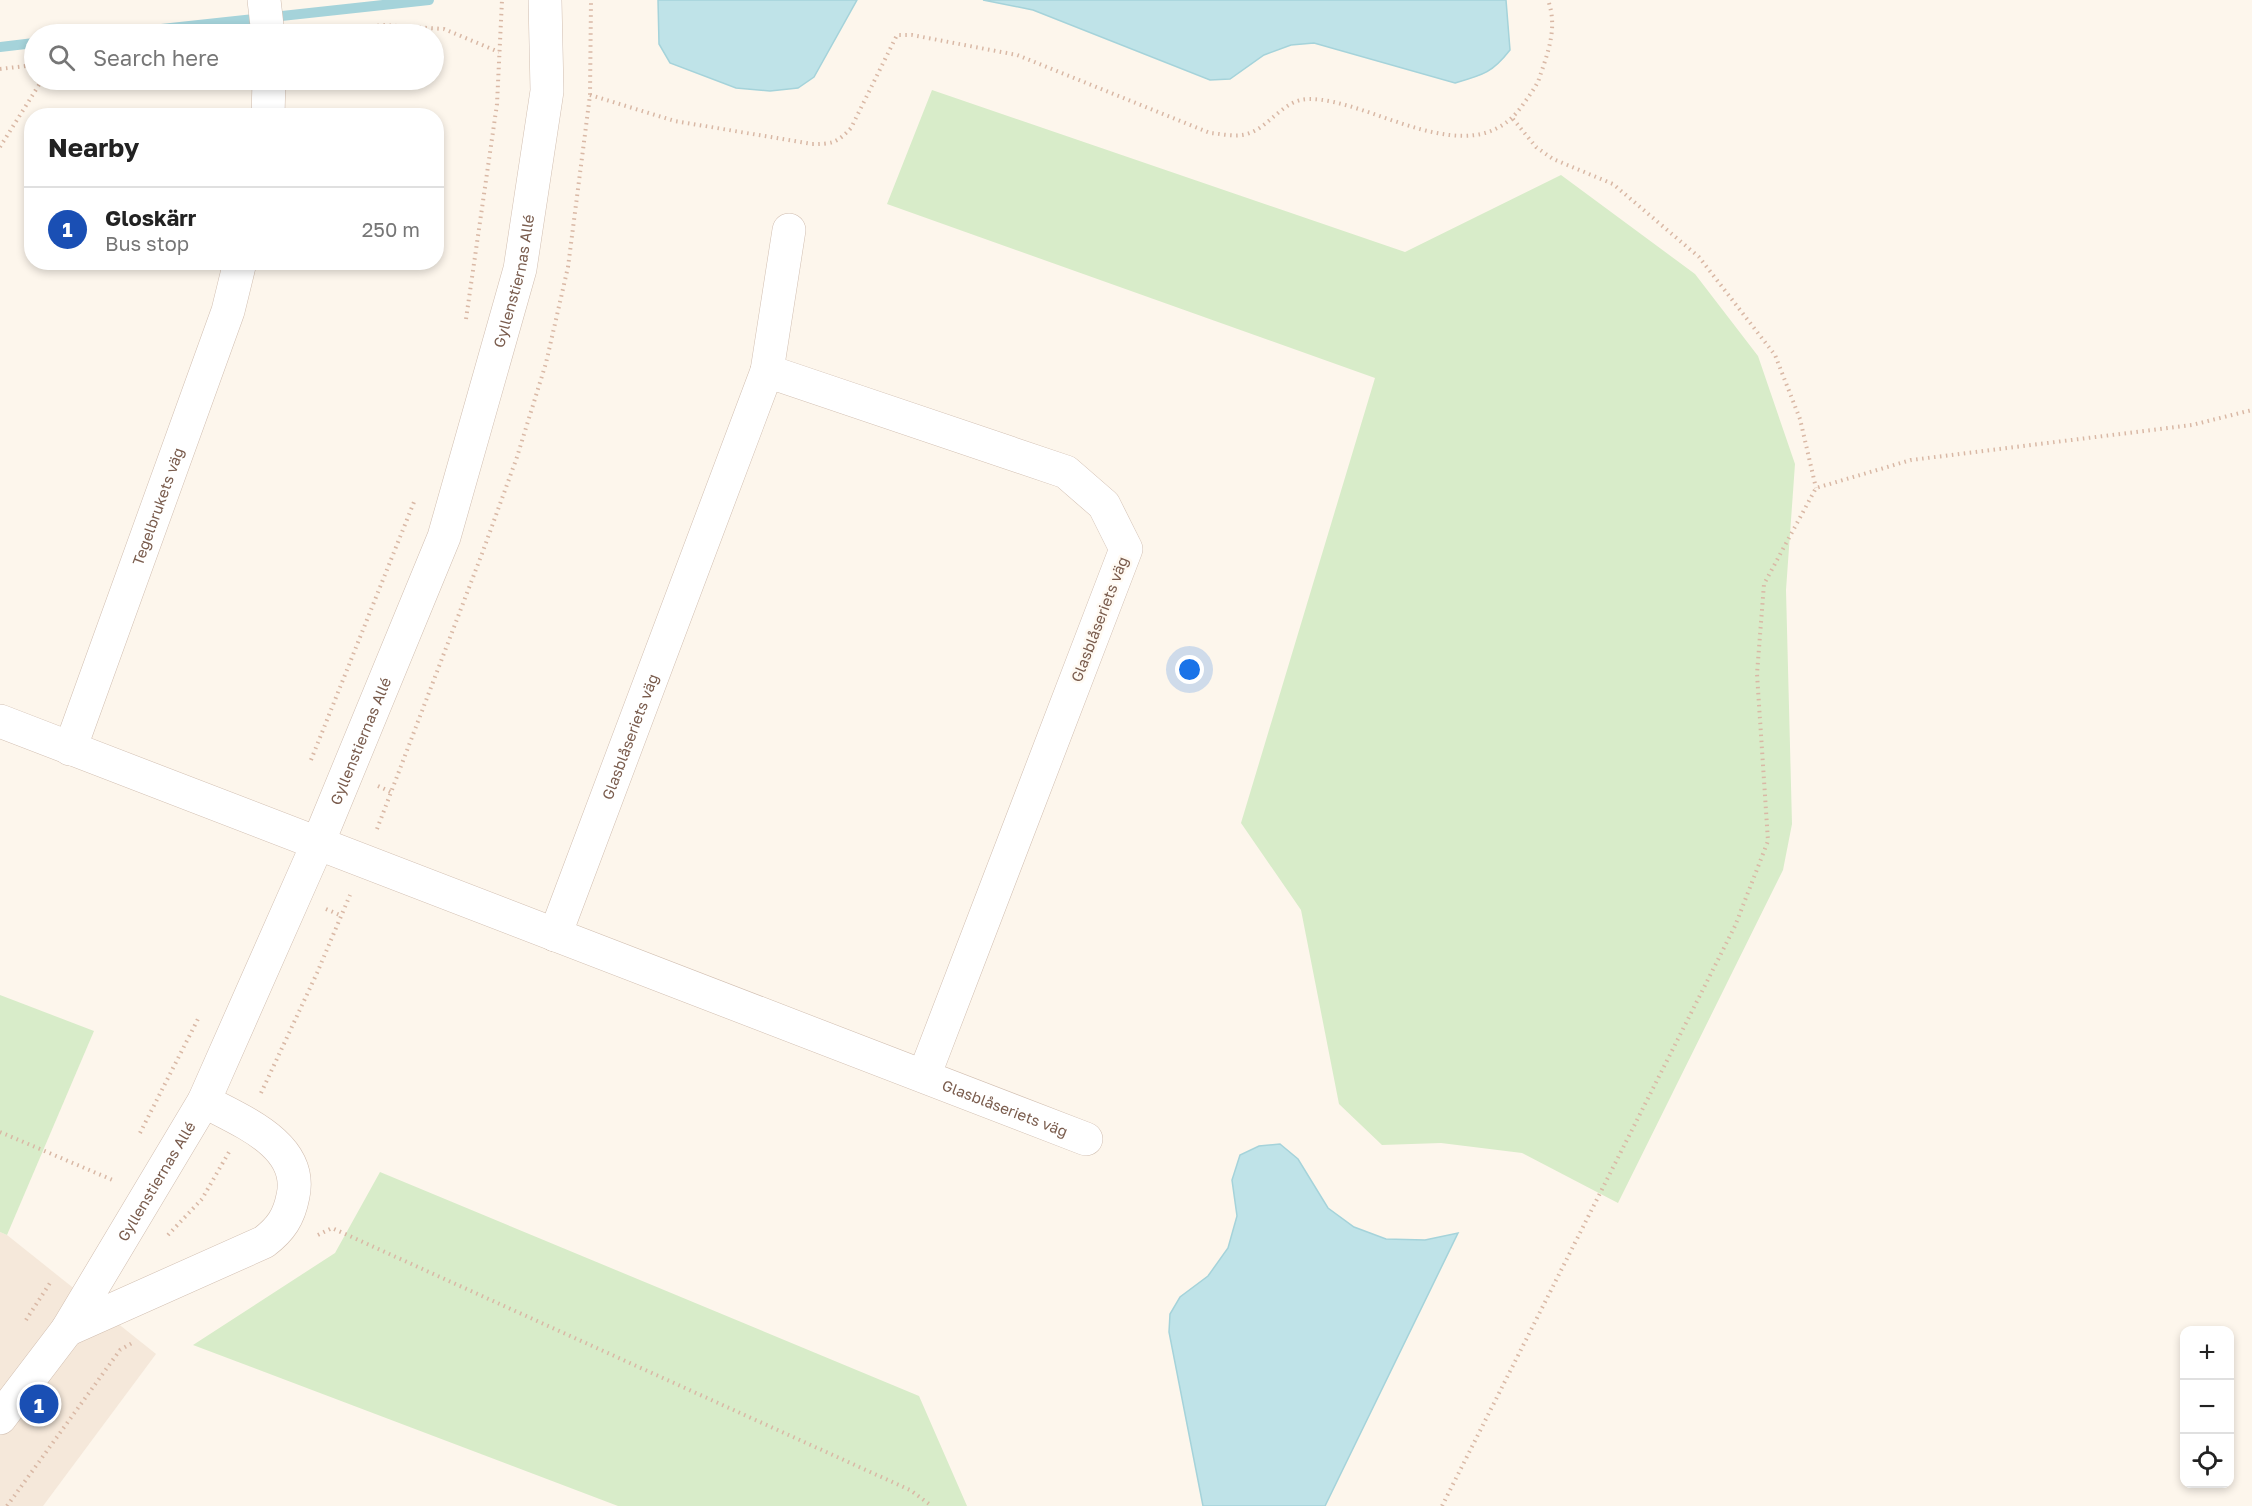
<!DOCTYPE html>
<meta charset="utf-8">
<style>
:root{--surface:#fff;--page:#f6f6f6;--text:#222;--muted:#767676;--line:#e0e0e0;--accent:#d93025}
body{margin:0;font-family:"Golos Text",sans-serif;background:var(--page);color:var(--text)}
.controls{position:absolute;right:18px;bottom:18px;display:grid;overflow:hidden;border-radius:12px;box-shadow:0 3px 9px #0003}
.controls button{width:54px;height:54px;display:grid;place-items:center;padding:0;border:0;border-bottom:2px solid var(--line);background:var(--surface);color:var(--text);font:30px sans-serif}
.you{position:absolute;left:1190px;top:670px;width:21px;height:21px;margin:-15px;border:4px solid #fff;border-radius:50%;background:#1a73e8;box-shadow:0 0 0 9px #1a73e833}
.badge{display:grid;place-items:center;width:39px;height:39px;border-radius:50%;background:var(--accent);color:#fff;font-size:20px;font-weight:700}
.pin{position:absolute;translate:-50% -50%;border:3px solid #fff;box-shadow:0 2px 6px #0006}
.list{margin:0;padding:0;list-style:none}
h2{display:flex;justify-content:space-between;align-items:center;height:78px;margin:0;padding:0 24px;font-size:26px}
h2 small{font-size:20px;font-weight:400;color:var(--muted)}
.list li{display:grid;grid-template-columns:39px 1fr auto;gap:18px;align-items:center;box-sizing:border-box;height:84px;padding:0 24px;border-top:2px solid var(--line)}
.list b{display:block;font-size:22px;white-space:nowrap}
.list p{margin:0;font-size:20px;white-space:nowrap;color:var(--muted)}
.list em{font-size:20px;font-style:normal;color:var(--muted)}
.icon{flex:none;width:33px;height:33px;fill:none;stroke:currentColor;stroke-width:2;stroke-linecap:round;stroke-linejoin:round}
.map{position:relative;flex:none;width:2252px;height:1506px;overflow:hidden}
.search{position:absolute;background:var(--surface);box-shadow:0 3px 9px #0003;left:24px;top:24px;width:420px;height:66px;display:flex;align-items:center;gap:15px;box-sizing:border-box;padding:0 21px;border-radius:33px;color:var(--muted);font-size:22px}
.panel{position:absolute;background:var(--surface);box-shadow:0 3px 9px #0003;left:24px;top:108px;width:420px;height:162px;border-radius:24px}
.map>svg:first-child{display:block}
.residential{fill:#f5e8da}
.green{fill:#d8ecc9}
.water{fill:#bfe3e8;stroke:#a5d3da;stroke-width:1.5}
.lines{fill:none;stroke-linecap:round;stroke-linejoin:round}
.stream{stroke:#a5d3da;stroke-width:10}
.minor-casing{stroke:#d1beb0;stroke-width:34}
.path{stroke:#d9b8a5;stroke-width:4;stroke-dasharray:1.5 4.5;stroke-linecap:butt}
.minor{stroke:#fff;stroke-width:33}
.labels{text-anchor:middle;dominant-baseline:central;stroke-width:5;stroke-linejoin:round;paint-order:stroke}
.street-label{font-size:15px;fill:#7a5c4d;stroke:#fffaf3}
</style>
<div class="map">
<svg width="2252" height="1506" viewBox="0 0 2252 1506">
<rect width="100%" height="100%" fill="#fdf6ec"/>
<polygon class="residential" points="0,1232 7,1235 156,1354 43,1506 0,1506"/>
<g class="green">
<polygon points="932,90 1405,252 1561,175 1695,274 1758,356 1795,464 1786,590 1792,824 1783,870 1618,1203 1522,1153 1441,1143 1382,1145 1339,1104 1301,910 1241,823 1375,378 887,204"/>
<polygon points="0,995 94,1031 7,1235 0,1232"/>
<polygon points="380,1172 919,1396 967,1506 618,1506 193,1345 335,1253"/>
</g>
<g class="water">
<polygon points="658,0 857,0 814,77 798,88 770,91 736,88 670,63 659,44"/>
<path d="M983,0H1506L1510,50C1492,73 1483,75 1455,83L1314,43L1291,45L1264,55L1230,79L1210,80L1033,10Z"/>
<polygon points="1280,1144 1298,1159 1328,1208 1354,1227 1386,1239 1425,1240 1458,1233 1325,1506 1203,1506 1169,1332 1170,1314 1180,1297 1208,1276 1228,1248 1237,1216 1232,1180 1240,1155 1259,1146"/>
</g>
<g class="lines">
<g class="stream">
<polyline points="115,34 429,0"/>
<polyline points="0,47 34,43"/>
</g>
<g class="minor-casing">
<g id="minor">
<polyline points="264,0 268,34"/>
<polyline points="268,116 269,80"/>
<polyline points="767,371 789,230"/>
<path id="s1" d="M0,721L1086,1139"/>
<path id="s2" d="M70,749L228,311L240,262"/>
<path id="s3" d="M555,935L767,371L1066,472L1104,505L1126,549L924,1076"/>
<path d="M67,1330L264,1242C281,1229 289,1217 293,1196C304,1145 241,1121 204,1101"/>
<path id="s4" d="M0,1418L67,1330L204,1101L318,843L444,537L520,269L547,91L545,0"/>
</g>
</g>
<g class="path">
<polyline points="318,34 383,25 444,29 499,52"/>
<polyline points="0,69 34,65"/>
<path d="M590,95L675,121L812,144C832,144 837,143 851,128L897,35H912L1017,55L1210,133C1223,134 1237,138 1250,133C1271,125 1284,99 1309,99C1373,99 1471,177 1522,106C1528,97 1535,89 1539,79C1548,52 1558,28 1548,0"/>
<polyline points="1513,119 1536,147 1553,159 1613,184 1699,257 1775,355 1800,419 1816,488"/>
<polyline points="0,147 42,80"/>
<polyline points="466,319 497,104 502,0"/>
<polyline points="311,760 414,502"/>
<polyline points="378,786 391,792"/>
<polyline points="377,829 483,551 517,457 546,363 568,267 590,95 591,0"/>
<polyline points="326,909 342,916"/>
<polyline points="261,1093 317,973 350,895"/>
<polyline points="0,1132 115,1181"/>
<polyline points="140,1133 199,1017"/>
<polyline points="168,1235 202,1199 229,1152"/>
<polyline points="318,1235 332,1228 910,1490 932,1506"/>
<polyline points="26,1320 50,1283"/>
<polyline points="7,1506 120,1350 134,1342"/>
<polyline points="1442,1506 1735,926 1768,841 1757,674 1764,584 1816,488 1911,460 2192,425 2252,410"/>
</g>
<use href="#minor" class="minor"/>
</g>
<g class="labels">
<g class="street-label">
<text stroke="none"><textPath href="#s4" startOffset="1256">Gyllenstiernas Allé</textPath></text>
<text stroke="none"><textPath href="#s2" startOffset="258">Tegelbrukets väg</textPath></text>
<text transform="translate(1099 619) rotate(-69)">Glasblåseriets väg</text>
<text stroke="none"><textPath href="#s3" startOffset="212">Glasblåseriets väg</textPath></text>
<text stroke="none"><textPath href="#s4" startOffset="770">Gyllenstiernas Allé</textPath></text>
<text stroke="none"><textPath href="#s1" startOffset="1077">Glasblåseriets väg</textPath></text>
<text stroke="none"><textPath href="#s4" startOffset="284">Gyllenstiernas Allé</textPath></text>
</g>
</g>
</svg>
<div class="controls">
<button>+</button>
<button>−</button>
<button><svg class="icon" aria-label="locate" viewBox="0 0 24 24"><circle cx="12" cy="12" r="6"/><path d="M12 2v4M12 18v4M2 12h4M18 12h4"/></svg></button>
</div>
<div class="you"></div>
<div class="pin badge" style="left:39px;top:1404px;background:#1a4fb4">1</div>
<div class="search"><svg class="icon" aria-label="search" viewBox="0 0 24 24"><circle cx="10" cy="10" r="6"/><path d="M15 15l6 6"/></svg>Search here</div>
<section class="panel">
<h2>Nearby<small></small></h2>
<ul class="list">
<li><span class="badge" style="background:#1a4fb4">1</span><div><b>Gloskärr</b><p>Bus stop</p></div><em>250 m</em></li>
</ul>
</section>
</div>
